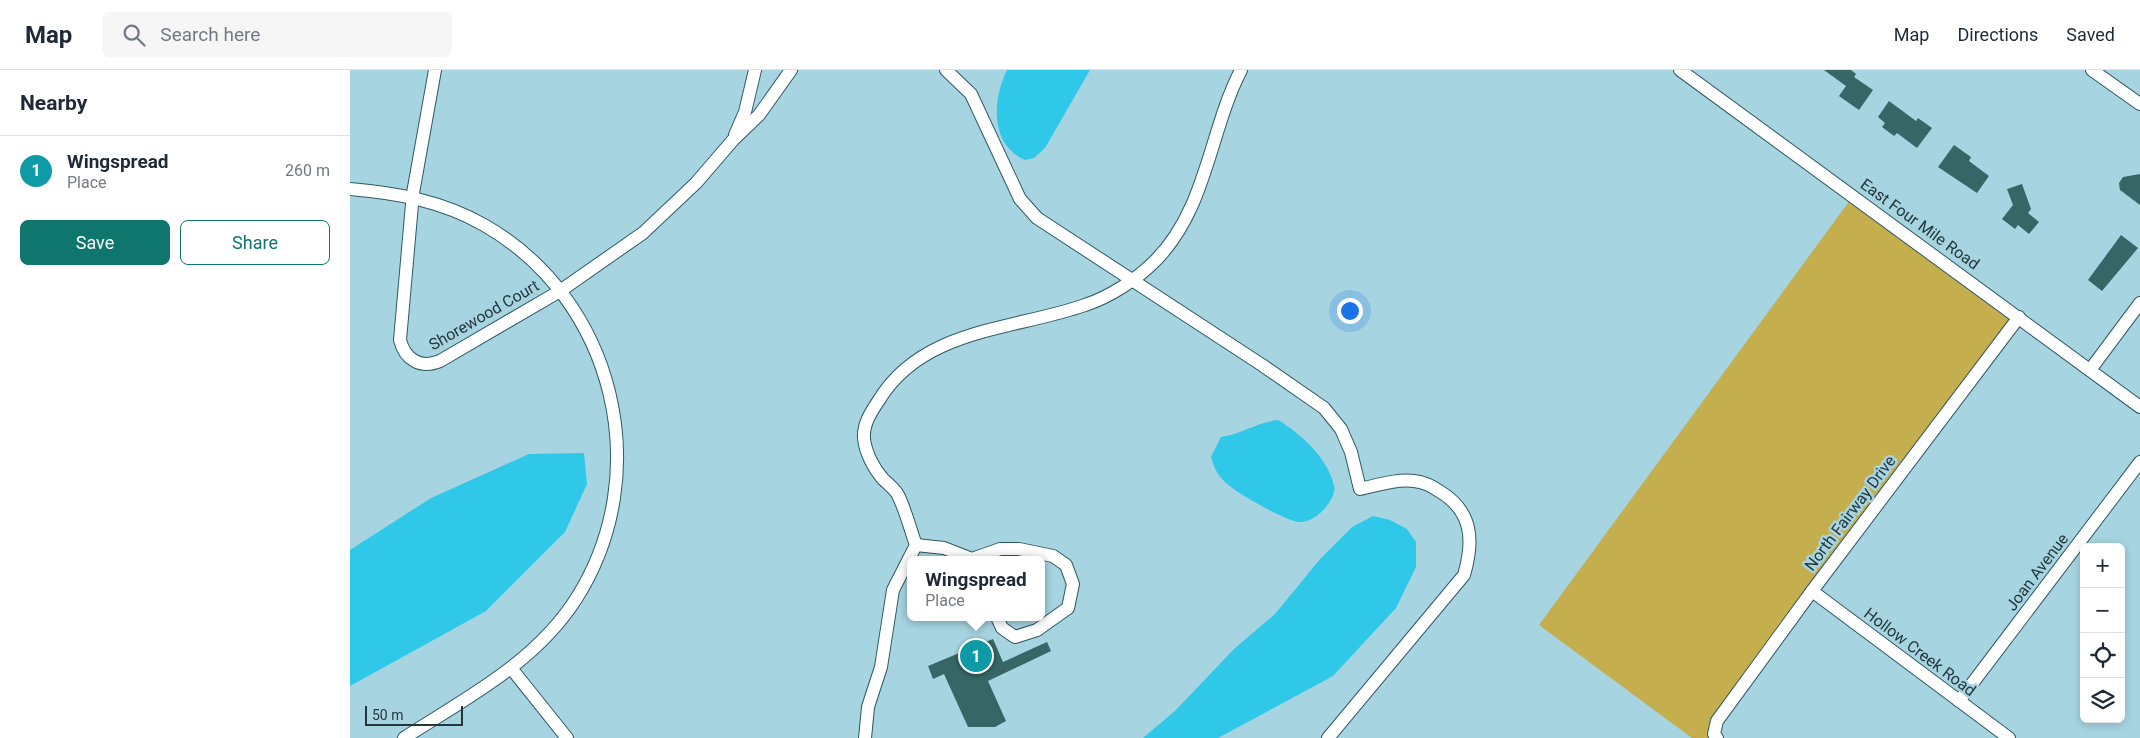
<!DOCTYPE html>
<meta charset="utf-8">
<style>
:root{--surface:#fff;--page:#f6f6f7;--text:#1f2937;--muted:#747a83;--line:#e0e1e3;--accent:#0f766e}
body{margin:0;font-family:Roboto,sans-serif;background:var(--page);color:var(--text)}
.controls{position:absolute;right:15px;bottom:15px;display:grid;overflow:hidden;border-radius:8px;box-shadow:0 2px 8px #0003}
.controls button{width:45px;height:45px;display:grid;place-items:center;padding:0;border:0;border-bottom:1px solid var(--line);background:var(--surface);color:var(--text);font:25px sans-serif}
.scale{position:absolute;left:15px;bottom:12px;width:98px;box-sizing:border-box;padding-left:5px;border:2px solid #24373c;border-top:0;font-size:14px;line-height:18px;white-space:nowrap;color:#24373c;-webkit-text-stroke:4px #a6d4e1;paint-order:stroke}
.you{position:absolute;left:999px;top:240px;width:18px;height:18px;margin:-12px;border:4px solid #fff;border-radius:50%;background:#1a73e8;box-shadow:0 0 0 8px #1a73e833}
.badge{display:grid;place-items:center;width:32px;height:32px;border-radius:50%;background:var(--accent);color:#fff;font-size:16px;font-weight:700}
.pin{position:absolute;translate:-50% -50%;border:2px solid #fff;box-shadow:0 1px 5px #0006}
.popup{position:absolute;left:557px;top:486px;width:138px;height:65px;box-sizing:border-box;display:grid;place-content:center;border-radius:8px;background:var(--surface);filter:drop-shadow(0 1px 4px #0005);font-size:16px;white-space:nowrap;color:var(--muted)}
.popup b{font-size:19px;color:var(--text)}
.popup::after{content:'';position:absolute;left:50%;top:100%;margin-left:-10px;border:10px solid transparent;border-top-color:var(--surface)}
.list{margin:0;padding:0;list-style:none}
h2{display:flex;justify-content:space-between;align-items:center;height:65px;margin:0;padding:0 20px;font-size:21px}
h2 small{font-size:16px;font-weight:400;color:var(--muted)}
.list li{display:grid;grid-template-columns:32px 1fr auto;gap:15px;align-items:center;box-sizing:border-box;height:70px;padding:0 20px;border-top:1px solid var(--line)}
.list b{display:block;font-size:19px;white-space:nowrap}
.list p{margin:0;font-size:16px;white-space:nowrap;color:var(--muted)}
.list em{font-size:16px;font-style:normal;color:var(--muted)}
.actions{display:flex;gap:10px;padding:15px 20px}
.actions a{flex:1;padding:11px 0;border:1px solid var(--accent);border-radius:8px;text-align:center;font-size:18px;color:var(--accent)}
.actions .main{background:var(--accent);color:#fff}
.icon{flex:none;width:28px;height:28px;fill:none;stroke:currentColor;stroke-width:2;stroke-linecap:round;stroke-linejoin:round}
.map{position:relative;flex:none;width:1790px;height:668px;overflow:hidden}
header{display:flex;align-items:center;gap:30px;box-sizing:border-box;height:70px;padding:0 25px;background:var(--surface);border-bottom:1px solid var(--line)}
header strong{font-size:24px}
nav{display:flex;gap:28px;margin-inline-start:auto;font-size:18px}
.search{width:350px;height:45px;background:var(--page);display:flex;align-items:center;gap:12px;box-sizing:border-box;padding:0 18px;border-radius:8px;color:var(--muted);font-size:19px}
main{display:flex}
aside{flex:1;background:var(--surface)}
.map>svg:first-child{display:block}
.green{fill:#c5ae4d}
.water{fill:#30c8e8}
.building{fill:#376666}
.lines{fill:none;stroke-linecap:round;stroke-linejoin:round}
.minor-casing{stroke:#2d5964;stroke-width:14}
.minor{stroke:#fff;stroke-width:12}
.labels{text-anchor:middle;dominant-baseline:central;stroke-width:5;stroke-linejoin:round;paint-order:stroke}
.street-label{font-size:16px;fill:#24373c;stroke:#a6d4e1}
</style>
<header>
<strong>Map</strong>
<div class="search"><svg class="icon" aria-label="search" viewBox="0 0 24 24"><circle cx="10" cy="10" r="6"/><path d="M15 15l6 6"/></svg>Search here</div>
<nav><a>Map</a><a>Directions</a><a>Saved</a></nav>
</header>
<main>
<aside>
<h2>Nearby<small></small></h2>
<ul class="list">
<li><span class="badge" style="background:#0f9aa8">1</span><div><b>Wingspread</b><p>Place</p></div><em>260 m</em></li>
</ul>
<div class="actions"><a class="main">Save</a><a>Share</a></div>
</aside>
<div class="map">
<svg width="1790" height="668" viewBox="0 0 1790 668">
<rect width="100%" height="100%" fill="#a6d4e1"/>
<polygon class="green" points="1503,126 1669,247 1360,668 1342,668 1189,555"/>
<g class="water">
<path d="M657,0H740L695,78L684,88L675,90C640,75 642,30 657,0Z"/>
<path d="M928,350C950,363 979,389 984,416C986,423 980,431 976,437C970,444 961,452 950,452C937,452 882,421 873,410C866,403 864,396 861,387L871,367C891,364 908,352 928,350Z"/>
<polygon points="234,383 237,414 215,462 136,541 0,616 0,480 81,428 179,384"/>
<polygon points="1023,446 1040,450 1057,459 1066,472 1066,497 1046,538 983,606 868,668 793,668 826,640 884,579 925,544 971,488 1002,457"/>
</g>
<g class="building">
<polygon points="1474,0 1501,0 1506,4 1504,7 1523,20 1509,40 1489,26 1496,16"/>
<polygon points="1539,31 1566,51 1568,48 1582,58 1567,78 1547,63 1544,66 1532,57 1535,53 1528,47"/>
<polygon points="1604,75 1621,87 1619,91 1639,106 1627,123 1588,97"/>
<polygon points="1790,104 1790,135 1770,120 1769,113 1773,107"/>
<polygon points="1672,114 1681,139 1678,143 1689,152 1679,164 1668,155 1665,159 1652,149 1663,135 1657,119"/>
<polygon points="1771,165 1788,178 1752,221 1738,210"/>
<polygon points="643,569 653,592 697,572 701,581 638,611 656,651 645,657 618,657 594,604 583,609 578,596"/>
</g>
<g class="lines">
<g class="minor-casing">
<g id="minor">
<path d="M85,0L63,123L50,270C55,290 71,299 90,291L210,221L293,163L346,113L383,70L409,45L441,0"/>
<path d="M596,0L621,24L670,129L687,148L912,295L974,338L991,359L1001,382L1010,419C1028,415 1046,409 1064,411C1073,412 1082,416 1089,421C1123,441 1124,471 1114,505L978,668"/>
<polyline points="1330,0 1790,337"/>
<polyline points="1742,0 1790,34"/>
<polyline points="385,65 395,42 405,0"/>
<path d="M0,119C47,123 92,131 134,155C264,229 307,402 226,529C185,593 116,628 54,668"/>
<polyline points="1740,300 1790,233"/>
<polyline points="566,475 594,478 622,489 650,479 669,479 703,486 716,495 723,514 718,538 687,560 665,567 652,558 647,547"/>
<polyline points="1462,521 1659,668"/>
<polyline points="161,598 217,668"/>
<polyline points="1609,631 1790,392"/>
<path d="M515,668L518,637L531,597L543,520L566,475C560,459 556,441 548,425C545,419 538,414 533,409C524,399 515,382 514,368C513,354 521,342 529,330C573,258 664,260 735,235C760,227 787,209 805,191C857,139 859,62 891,0"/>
<polyline points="1367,668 1364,664 1367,651 1462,521 1669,247"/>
</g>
</g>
<use href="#minor" class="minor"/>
</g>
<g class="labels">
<g class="street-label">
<text transform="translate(1570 154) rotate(36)">East Four Mile Road</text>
<text transform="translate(134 245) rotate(-30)">Shorewood Court</text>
<text transform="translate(1500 443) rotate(-53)">North Fairway Drive</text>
<text transform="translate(1687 502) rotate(-53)">Joan Avenue</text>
<text transform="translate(1570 582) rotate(37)">Hollow Creek Road</text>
</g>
</g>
</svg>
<div class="controls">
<button>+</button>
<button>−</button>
<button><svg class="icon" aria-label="locate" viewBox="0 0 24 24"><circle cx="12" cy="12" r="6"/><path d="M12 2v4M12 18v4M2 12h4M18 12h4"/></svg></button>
<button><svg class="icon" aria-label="layers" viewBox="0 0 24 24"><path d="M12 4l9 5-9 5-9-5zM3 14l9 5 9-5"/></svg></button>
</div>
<div class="scale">50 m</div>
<div class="you"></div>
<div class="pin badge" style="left:626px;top:586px;background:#0f9aa8">1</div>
<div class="popup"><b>Wingspread</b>Place</div>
</div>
</main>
